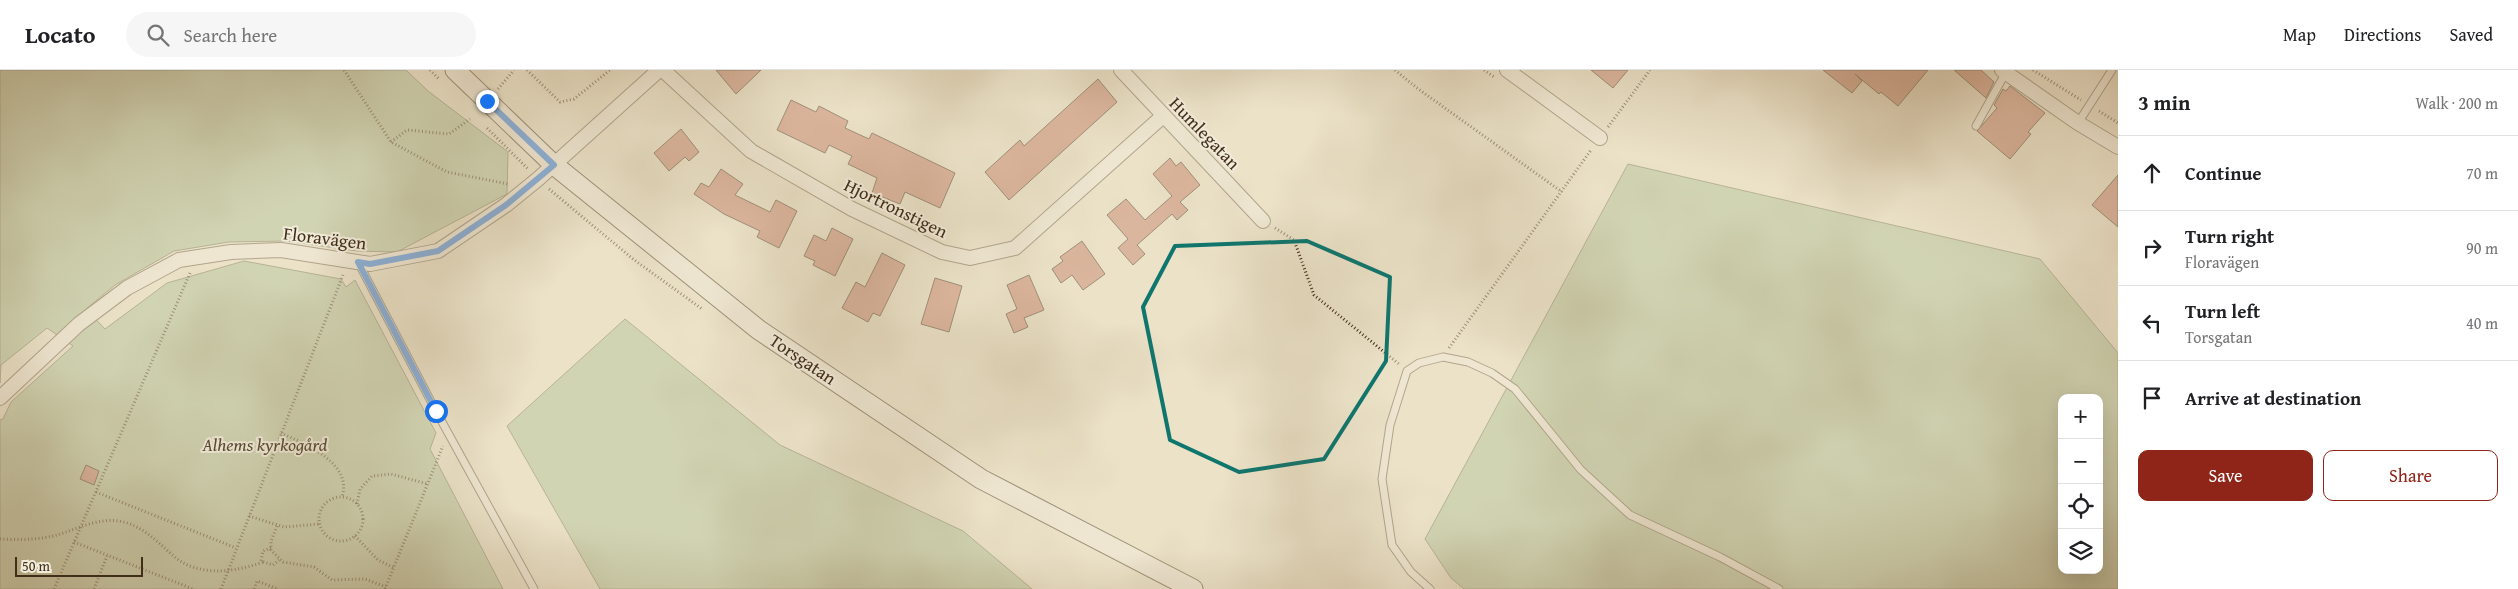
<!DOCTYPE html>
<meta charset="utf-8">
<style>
:root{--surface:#fff;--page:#f6f6f6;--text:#202124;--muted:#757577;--line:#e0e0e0;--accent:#8f2418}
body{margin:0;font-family:"Gentium Book Plus",serif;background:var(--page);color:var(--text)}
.controls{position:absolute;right:15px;bottom:15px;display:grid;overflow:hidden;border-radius:10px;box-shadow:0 5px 20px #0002}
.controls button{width:45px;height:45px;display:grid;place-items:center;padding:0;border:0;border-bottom:1px solid var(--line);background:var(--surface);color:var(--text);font:25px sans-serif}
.scale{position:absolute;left:15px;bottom:12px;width:128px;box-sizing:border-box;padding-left:5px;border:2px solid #412e18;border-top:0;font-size:14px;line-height:18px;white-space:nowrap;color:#412e18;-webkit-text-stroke:4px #f2ecdb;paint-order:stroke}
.stop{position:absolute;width:15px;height:15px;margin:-11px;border:4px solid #1a73e8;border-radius:50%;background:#fff}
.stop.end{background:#1a73e8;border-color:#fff;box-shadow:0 1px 5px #0008}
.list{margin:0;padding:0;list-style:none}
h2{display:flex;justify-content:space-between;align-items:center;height:65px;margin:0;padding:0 20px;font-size:21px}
h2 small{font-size:16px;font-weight:400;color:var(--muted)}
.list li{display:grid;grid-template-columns:32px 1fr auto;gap:15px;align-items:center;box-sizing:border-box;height:75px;padding:0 20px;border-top:1px solid var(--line)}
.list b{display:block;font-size:19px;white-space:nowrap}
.list p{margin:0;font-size:16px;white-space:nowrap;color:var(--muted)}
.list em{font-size:16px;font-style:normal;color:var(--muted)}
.actions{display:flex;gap:10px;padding:15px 20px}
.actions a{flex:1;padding:11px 0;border:1px solid var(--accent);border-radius:10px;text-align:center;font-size:18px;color:var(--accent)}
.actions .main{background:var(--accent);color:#fff}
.icon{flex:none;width:28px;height:28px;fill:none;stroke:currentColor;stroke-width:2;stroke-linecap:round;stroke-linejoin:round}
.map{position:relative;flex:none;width:2118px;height:519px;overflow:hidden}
header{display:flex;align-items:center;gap:30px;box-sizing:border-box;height:70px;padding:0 25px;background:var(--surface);border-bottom:1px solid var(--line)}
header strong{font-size:24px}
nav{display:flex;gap:28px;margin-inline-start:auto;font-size:18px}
.search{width:350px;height:45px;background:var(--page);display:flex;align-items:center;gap:12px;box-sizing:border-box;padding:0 18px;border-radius:28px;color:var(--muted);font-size:19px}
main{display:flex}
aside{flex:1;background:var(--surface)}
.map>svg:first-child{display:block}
.green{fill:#b2c499;stroke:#7a7958;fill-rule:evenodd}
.building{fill:#c8806b;stroke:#412e18}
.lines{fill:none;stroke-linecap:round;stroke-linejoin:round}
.lane-casing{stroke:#6c5b44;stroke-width:9}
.street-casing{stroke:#6c5b44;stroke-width:16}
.secondary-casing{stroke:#412e18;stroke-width:21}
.path{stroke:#412e18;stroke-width:3;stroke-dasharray:1 2.5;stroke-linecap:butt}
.lane{stroke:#f2ecdb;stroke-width:7}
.street{stroke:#f2ecdb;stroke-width:14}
.secondary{stroke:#f2ecdb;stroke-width:19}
.route{stroke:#1a73e8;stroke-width:6}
.marked{fill:none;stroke:#0f766e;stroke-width:4;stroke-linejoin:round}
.labels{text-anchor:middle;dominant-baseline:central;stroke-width:4;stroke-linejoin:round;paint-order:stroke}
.street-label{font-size:18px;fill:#412e18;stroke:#f2ecdb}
.park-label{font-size:18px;font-style:italic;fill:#584c32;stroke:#f2ecdb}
</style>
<header>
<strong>Locato</strong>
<div class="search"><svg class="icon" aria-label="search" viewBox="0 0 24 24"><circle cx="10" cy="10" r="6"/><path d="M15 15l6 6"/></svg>Search here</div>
<nav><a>Map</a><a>Directions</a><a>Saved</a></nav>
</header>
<main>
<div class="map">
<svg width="2118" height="519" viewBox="0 0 2118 519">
<rect width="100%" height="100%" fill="#ebe2c8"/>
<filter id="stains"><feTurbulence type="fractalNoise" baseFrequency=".004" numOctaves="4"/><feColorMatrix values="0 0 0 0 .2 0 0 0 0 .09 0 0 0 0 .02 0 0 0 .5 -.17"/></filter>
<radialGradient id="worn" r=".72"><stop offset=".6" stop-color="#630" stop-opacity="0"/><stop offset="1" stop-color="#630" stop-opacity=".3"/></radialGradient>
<g class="green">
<polygon points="0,0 406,0 428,21 508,82 507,124 397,182 357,181 286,171 229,172 174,181 115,215 86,239 105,259 167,213 244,191 341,209 346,217 355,210 436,363 430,379 503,519 0,519 0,350 3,349 11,332 73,276 47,258 1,295 0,313"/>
<path d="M1628,94L2040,189L2118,283V519H1464L1451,508L1425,469ZM2062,328H2099V500H2062Z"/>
<polygon points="625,249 780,375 963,461 1032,519 600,519 507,356"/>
</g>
<g class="building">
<polygon points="716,0 761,0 736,24"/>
<polygon points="1591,0 1628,0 1613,18"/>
<polygon points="1823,0 1928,0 1898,36 1881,22 1879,24 1855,4 1862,11 1852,23"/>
<polygon points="1954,0 1981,0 1994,12 1986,28"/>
<polygon points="1098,9 1117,32 1009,130 985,102 1020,70 1024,76"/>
<polygon points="2010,16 2045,43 2028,62 2031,64 2010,89 1977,61 1997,38 1994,35 2003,19 2006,21"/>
<polygon points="791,30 816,42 819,36 848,51 845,58 869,69 872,63 955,103 940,138 905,122 900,134 872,123 877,108 848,94 852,86 829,75 825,83 777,60"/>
<polygon points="681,59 699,82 689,91 685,87 669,101 654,83"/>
<polygon points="1170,88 1176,96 1181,92 1200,115 1180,132 1188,140 1177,150 1172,144 1137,175 1145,184 1133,195 1118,178 1128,169 1107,145 1126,129 1145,150 1172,126 1153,104"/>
<polygon points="721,99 743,114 735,125 770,142 776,130 797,141 779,178 757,167 760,161 724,144 694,124 701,113 709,117"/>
<polygon points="2118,105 2118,157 2092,135"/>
<polygon points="832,158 853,169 835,206 813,195 815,191 804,186 814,165 826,171"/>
<polygon points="1082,171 1105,204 1083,220 1072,205 1061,213 1052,199 1063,191 1060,187"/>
<polygon points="882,183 905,195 880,246 873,243 868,252 842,238 856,212 865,217"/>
<polygon points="1029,205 1044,240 1024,248 1028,257 1014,263 1006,244 1017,239 1007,215"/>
<polygon points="935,208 962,216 949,262 921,254"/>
<polygon points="86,395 99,401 94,415 80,409"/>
</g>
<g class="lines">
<g class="lane-casing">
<g id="lane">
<polyline points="2078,53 2112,0"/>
<polyline points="1976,56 2006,2"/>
<polyline points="358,192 436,341 534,519"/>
<polyline points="1430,519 1411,502 1392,475 1382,409 1390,355 1407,301 1419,293 1443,287 1468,292 1492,303 1515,319 1581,400 1630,445 1720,487 1779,519"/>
</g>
</g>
<g class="street-casing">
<g id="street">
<polyline points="663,0 751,81 852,139 942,182 970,188 1015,178 1163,46"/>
<polyline points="1121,0 1263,151"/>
<polyline points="1507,0 1600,68"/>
<polyline points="2002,0 2078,53 2118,77"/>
<polyline points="0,328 79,254 127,218 179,190 231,182 281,180 370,194 438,181 506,135 538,109 659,0"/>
</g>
</g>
<g class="secondary-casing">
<polyline id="secondary" points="455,0 554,95 759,260 981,409 1193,519"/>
</g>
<g class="path">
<polyline points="344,0 391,72 447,102 508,114"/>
<polyline points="430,0 439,9"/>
<polyline points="527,0 560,32 574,29 610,0"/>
<polyline points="1395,0 1417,18 1562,122"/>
<polyline points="1484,0 1494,7"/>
<polyline points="2033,0 2081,30"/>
<polyline points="498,19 514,0"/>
<polyline points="2099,41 2118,53"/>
<polyline points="1608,57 1650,0"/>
<polyline points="487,58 528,99"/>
<polyline points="391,72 407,60 449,64 470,49"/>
<polyline points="549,119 633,189 702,239"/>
<polyline points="1275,158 1294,170 1314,225 1399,294"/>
<polyline points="1449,278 1591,80"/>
<path d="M281,363C305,374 353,393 342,427"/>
<polyline points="96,422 236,478"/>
<circle cx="341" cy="449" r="22"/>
<polyline points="357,434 360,419 372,406 391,404 428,414"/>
<polyline points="249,446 284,457 319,454"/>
<polyline points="277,456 271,471 271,480 283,492 314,497 332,510 365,509 386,517"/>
<polyline points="355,466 378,490 394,498"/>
<path d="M0,469C18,470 39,470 57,465C77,459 97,448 119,451C143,455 158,473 176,488C200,507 236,502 263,492"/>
<polyline points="74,472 193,519"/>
<polyline points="271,478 263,481 261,491 273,495 279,490"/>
<polyline points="54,519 190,203"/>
<polyline points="94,519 107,486"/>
<polyline points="221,519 343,205"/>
<polyline points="254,519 257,511 278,519"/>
<polyline points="385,519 443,376"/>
</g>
<use href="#lane" class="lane"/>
<use href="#street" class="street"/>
<use href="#secondary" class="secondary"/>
</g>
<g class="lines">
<polyline class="route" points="436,341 358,192 370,194 438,181 506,135 554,95 487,31"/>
</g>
<path d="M0 0H2118V519H0ZM1307,171L1390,207L1386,291L1324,389L1239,402L1170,370L1143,237L1175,176Z" fill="#ebe2c8" fill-opacity=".55" fill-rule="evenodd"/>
<path class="marked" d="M1307,171L1390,207L1386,291L1324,389L1239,402L1170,370L1143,237L1175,176Z"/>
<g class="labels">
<g class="street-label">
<text transform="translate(1205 63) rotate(46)">Humlegatan</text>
<text transform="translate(896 138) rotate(26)">Hjortronstigen</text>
<text transform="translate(325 168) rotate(7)">Floravägen</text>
<text transform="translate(803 289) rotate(34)">Torsgatan</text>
</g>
<g class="park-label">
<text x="265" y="374">Alhems kyrkogård</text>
</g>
</g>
<rect width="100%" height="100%" filter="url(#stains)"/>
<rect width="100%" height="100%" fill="url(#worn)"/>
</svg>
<div class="controls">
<button>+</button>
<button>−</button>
<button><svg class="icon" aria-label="locate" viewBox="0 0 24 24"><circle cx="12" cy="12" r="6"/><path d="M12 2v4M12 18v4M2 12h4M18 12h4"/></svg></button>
<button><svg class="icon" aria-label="layers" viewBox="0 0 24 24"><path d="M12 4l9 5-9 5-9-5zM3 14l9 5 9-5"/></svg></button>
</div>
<div class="scale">50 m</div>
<div class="stop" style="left:436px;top:341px"></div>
<div class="stop end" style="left:487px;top:31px"></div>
</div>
<aside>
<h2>3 min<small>Walk · 200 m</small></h2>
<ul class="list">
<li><svg class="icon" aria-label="ahead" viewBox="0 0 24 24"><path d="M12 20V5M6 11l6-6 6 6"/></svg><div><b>Continue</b></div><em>70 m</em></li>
<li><svg class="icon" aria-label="right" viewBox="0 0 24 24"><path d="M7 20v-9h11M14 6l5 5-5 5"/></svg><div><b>Turn right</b><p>Floravägen</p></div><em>90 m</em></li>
<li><svg class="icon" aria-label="left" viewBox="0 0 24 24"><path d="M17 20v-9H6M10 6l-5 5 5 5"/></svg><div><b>Turn left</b><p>Torsgatan</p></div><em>40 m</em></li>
<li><svg class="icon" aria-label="arrive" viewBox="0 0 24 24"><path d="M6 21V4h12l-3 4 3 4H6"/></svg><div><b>Arrive at destination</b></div></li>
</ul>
<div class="actions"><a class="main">Save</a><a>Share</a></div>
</aside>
</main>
